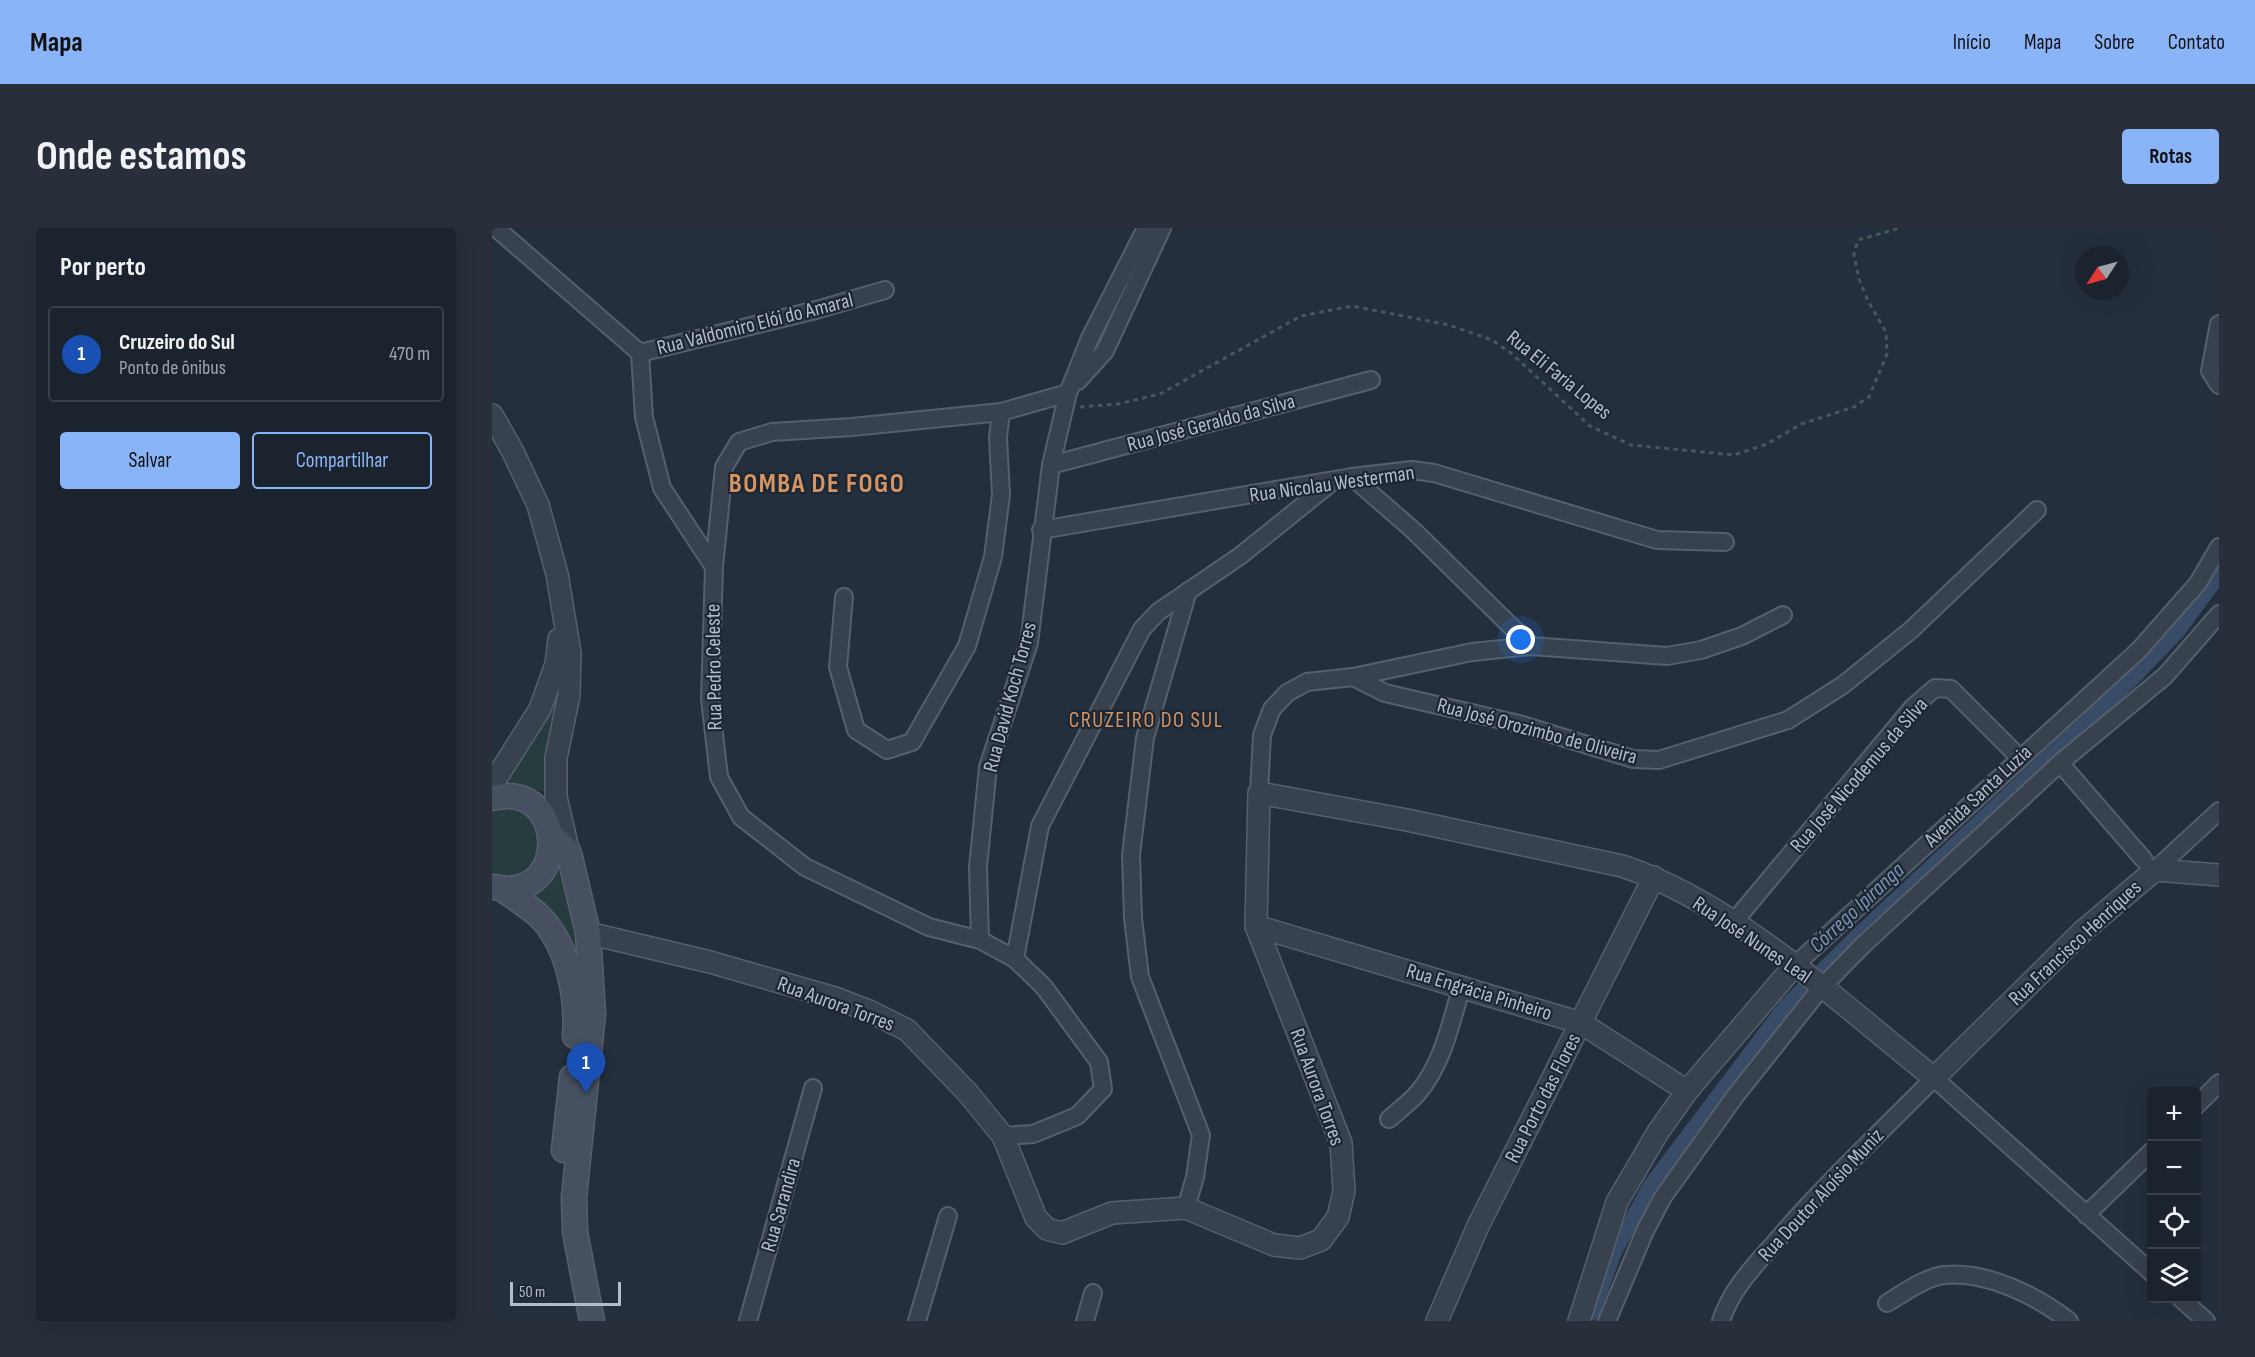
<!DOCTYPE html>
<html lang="pt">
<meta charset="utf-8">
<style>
:root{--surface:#1b232e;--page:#282f3a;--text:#f1f3f6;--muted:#a0a4aa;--line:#39404a;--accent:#8ab4f8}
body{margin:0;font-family:"Sofia Sans Condensed",sans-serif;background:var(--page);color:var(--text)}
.controls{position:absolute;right:18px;bottom:18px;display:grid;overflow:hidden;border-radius:6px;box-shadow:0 6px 24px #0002}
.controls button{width:54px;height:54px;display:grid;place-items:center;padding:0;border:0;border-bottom:2px solid var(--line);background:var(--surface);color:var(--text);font:30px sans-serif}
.compass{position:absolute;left:1583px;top:18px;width:54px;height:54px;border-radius:50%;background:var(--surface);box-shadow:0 6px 24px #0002;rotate:234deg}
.scale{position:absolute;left:18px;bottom:15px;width:111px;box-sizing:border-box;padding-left:6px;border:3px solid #b4bcc9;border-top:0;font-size:16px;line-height:21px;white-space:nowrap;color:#b4bcc9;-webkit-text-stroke:4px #1d2633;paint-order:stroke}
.you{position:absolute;left:1029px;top:412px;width:21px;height:21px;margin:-15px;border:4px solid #fff;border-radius:50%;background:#1a73e8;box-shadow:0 0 0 9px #1a73e833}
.badge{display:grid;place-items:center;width:39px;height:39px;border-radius:50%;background:var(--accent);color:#fff;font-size:20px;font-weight:700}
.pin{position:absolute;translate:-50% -50px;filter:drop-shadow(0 2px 3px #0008)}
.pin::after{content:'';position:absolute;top:32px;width:21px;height:18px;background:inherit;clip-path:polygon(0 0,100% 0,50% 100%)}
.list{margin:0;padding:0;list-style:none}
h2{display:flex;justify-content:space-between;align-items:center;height:78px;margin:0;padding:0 24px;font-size:26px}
h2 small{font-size:20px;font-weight:400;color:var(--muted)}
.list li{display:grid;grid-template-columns:39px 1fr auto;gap:18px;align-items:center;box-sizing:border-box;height:96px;margin:0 12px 12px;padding:0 12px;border:2px solid var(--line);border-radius:6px}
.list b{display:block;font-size:22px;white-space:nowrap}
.list p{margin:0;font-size:20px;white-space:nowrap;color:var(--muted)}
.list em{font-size:20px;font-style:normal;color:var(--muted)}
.actions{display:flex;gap:12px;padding:18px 24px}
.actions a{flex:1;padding:14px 0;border:2px solid var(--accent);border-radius:6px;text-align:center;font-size:21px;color:var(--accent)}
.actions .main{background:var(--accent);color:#111}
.icon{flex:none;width:33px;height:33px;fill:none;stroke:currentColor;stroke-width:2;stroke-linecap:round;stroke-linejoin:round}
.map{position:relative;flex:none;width:1727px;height:1093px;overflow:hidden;border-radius:6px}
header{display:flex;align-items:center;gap:36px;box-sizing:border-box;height:84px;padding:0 30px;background:var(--accent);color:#111}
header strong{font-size:28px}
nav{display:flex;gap:33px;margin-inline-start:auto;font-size:21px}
.intro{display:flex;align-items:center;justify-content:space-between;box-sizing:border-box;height:144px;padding:0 36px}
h1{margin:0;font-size:42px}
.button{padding:15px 27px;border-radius:6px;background:var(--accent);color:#111;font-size:21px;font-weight:700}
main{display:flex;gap:36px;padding:0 36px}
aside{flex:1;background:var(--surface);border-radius:6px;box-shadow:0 6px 24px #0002}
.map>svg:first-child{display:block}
.green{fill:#263c3f}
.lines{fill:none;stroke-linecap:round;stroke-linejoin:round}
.canal{stroke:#394c67;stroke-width:15}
.minor-casing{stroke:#565f6c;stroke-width:20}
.tertiary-casing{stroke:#565f6c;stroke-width:24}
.secondary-casing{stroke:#565f6c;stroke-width:27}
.path{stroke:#44595c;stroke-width:3;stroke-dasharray:4.5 4.5;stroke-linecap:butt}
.minor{stroke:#38414e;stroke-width:16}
.tertiary{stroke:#38414e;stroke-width:21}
.secondary{stroke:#465061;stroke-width:24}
.labels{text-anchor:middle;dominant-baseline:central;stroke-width:4.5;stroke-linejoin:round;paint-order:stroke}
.street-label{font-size:21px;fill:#b4bcc9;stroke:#1d2633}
.neighbourhood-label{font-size:22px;letter-spacing:1.5px;fill:#d59563;stroke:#1d2633}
.water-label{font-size:22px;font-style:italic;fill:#7c92b1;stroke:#1d2633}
.district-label{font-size:27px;font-weight:bold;letter-spacing:1.5px;fill:#d59563;stroke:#1d2633}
</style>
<header>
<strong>Mapa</strong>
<nav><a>Início</a><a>Mapa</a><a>Sobre</a><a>Contato</a></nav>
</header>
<div class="intro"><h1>Onde estamos</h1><a class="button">Rotas</a></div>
<main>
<aside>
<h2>Por perto<small></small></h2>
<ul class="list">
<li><span class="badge" style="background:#1a4fb4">1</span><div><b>Cruzeiro do Sul</b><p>Ponto de ônibus</p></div><em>470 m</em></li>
</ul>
<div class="actions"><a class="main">Salvar</a><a>Compartilhar</a></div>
</aside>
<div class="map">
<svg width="1727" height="1093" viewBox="0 0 1727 1093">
<rect width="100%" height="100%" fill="#242f3e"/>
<g class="green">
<polygon points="66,459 68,459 54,530 53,564 15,553"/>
<polygon points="13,575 45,593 50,618 37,642 26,649 0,650 0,577"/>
<polygon points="67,630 87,712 89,778 34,671 53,656"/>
</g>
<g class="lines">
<polyline class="canal" points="1100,1085 1122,1025 1158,958 1293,779 1363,710 1641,450 1686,403 1727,347"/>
<g class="minor-casing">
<g id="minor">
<polyline points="4,0 148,125"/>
<polyline points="1727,96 1718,143 1727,157"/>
<polyline points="148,125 324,82 393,62"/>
<polyline points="148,125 152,189 170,260 222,339"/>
<polyline points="586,153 613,123 670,0"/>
<polyline points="559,237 879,152"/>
<polyline points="860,249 922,303 1039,418"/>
<polyline points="549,302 860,249 920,242 942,245 1165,312 1233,314"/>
<polyline points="352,369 346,439 364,502 395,522 420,514 475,418 501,329 509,267 506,209 509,184"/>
<polyline points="861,449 893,465 1027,496 1141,531 1167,532 1296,492 1351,457 1419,402 1545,282"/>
<polyline points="1568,535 1652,632"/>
<polyline points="767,565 770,507 780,481 795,465 815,454 861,449 980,424 1039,418 1175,428 1209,422 1250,408 1291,387"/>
<polyline points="1663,642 1727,583"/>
<polyline points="1241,695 1421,479 1443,460 1459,461 1528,530"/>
<polyline points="488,712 486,639 496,539 537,415 559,237 576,165 598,110 654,0"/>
<polyline points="523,731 548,598 650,401 666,384 748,328 840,254"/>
<polyline points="1302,738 1647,422 1706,355 1727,319"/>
<polyline points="1704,878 1727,855"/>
<path d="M897,891C906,883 917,875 925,866C951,836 959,794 970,757"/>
<polyline points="511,908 541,906 585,888 611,861 607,834 552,759 523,731 488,712 437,699 313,639 249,589 227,549 218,471 222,339 232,239 247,214 280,204 360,199 509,184 576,165"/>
<polyline points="694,980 703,949 709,907 648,749 641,690 639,627 653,510 696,363"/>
<polyline points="1594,987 1660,923"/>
<polyline points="1688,1070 1714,1093"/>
<path d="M1395,1075C1412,1065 1433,1049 1453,1047C1495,1043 1545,1068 1577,1093"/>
<polyline points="256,1093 321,860"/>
<polyline points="425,1093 456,988"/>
<polyline points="593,1093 601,1065"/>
<polyline points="1115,1093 1153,1003 1171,969 1244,867 1329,760 1371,717 1568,535 1673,448 1727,386"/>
<path d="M1229,1093C1239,1061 1264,1036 1286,1011C1335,954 1390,903 1442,850L1660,1045"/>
</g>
</g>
<g class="tertiary-casing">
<g id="tertiary">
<polyline points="0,187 20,222 46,277 65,346 78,425 77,467 64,530 64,569 77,625"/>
<polyline points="0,557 48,481 64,436 67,411"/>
<polyline points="764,698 1089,795 1195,863"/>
<path d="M96,705L218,734L343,770L377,783L415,802L475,864L511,908L544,990L555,1001L570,1005L620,985L694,980L782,1017L808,1020L829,1012L846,989L852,963L849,915L764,698L767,565L915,592L1130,638C1243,675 1350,777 1442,850L1591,703L1663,642L1727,647"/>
<polyline points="945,1093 986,998 1162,649"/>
<polyline points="1087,1093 1125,974 1166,904 1195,863 1302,738"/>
</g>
</g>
<g class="secondary-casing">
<g id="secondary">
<path d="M0,570C76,551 79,676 2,659"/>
<polyline points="60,608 77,625 96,705 101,786 82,969 83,1004 100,1093"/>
<path d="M10,661C22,669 34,677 45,686C76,715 86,768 83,808"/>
<polyline points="72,922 80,849"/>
</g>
</g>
<polyline class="path" points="588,179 626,176 668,166 809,88 860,78 957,97 1000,112 1020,126 1098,198 1139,217 1242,227 1275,216 1309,196 1362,179 1377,169 1395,126 1394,104 1376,73 1367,51 1362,26 1366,12 1408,0"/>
<use href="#minor" class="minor"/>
<use href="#tertiary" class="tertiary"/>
<use href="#secondary" class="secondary"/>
</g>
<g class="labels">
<g class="street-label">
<text transform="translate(263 96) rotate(-14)">Rua Valdomiro Elói do Amaral</text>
<text transform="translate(1067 147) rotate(39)">Rua Eli Faria Lopes</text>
<text transform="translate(719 195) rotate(-15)">Rua José Geraldo da Silva</text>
<text transform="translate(840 256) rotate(-8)">Rua Nicolau Westerman</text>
<text transform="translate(222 439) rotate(-91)">Rua Pedro Celeste</text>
<text transform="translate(518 469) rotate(-75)">Rua David Koch Torres</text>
<text transform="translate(1045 503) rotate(15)">Rua José Orozimbo de Oliveira</text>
<text transform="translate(1367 547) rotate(-49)">Rua José Nicodemus da Silva</text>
<text transform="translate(1486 568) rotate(-43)">Avenida Santa Luzia</text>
<text transform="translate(1260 712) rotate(34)">Rua José Nunes Leal</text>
<text transform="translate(1583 715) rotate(-43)">Rua Francisco Henriques</text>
<text transform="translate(987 764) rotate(17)">Rua Engrácia Pinheiro</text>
<text transform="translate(344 776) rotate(20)">Rua Aurora Torres</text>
<text transform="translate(825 859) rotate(70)">Rua Aurora Torres</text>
<text transform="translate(1051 870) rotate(-63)">Rua Porto das Flores</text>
<text transform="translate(1329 967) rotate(-47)">Rua Doutor Aloísio Muniz</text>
<text transform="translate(289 977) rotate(-74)">Rua Sarandira</text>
</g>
<g class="neighbourhood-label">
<text x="654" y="492">CRUZEIRO DO SUL</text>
</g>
<g class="water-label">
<text transform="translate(1365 680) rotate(-43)">Córrego Ipiranga</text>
</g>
<g class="district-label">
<text x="325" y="256">BOMBA DE FOGO</text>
</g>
</g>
</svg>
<div class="controls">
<button>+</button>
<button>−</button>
<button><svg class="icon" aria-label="locate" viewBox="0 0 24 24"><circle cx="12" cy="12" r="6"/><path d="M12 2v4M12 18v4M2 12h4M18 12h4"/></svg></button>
<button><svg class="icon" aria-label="layers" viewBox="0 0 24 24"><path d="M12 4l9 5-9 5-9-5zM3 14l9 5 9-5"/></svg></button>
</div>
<svg class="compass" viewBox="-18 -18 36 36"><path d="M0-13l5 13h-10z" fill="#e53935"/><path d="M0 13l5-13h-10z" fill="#a0a4aa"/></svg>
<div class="scale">50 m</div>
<div class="you"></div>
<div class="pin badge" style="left:94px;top:865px;background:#1a4fb4">1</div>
</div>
</main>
